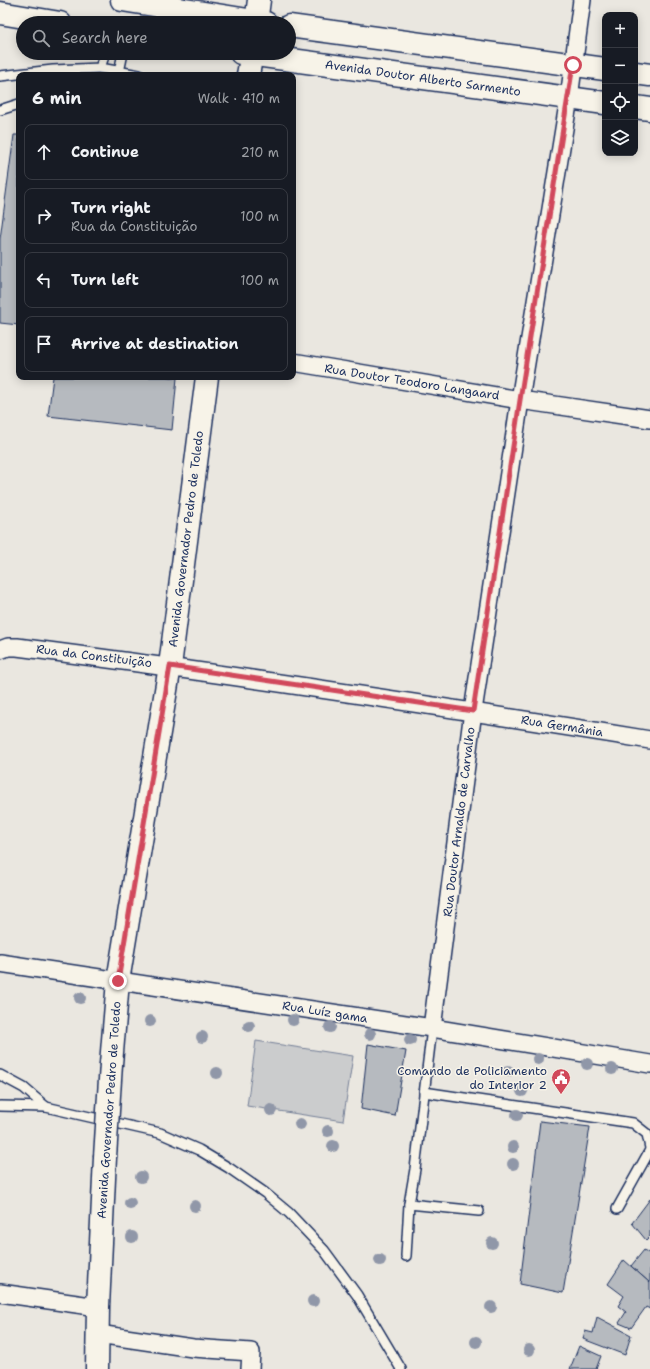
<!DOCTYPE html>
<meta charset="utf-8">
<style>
:root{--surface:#171b24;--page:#20242c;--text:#f1f3f6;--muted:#9ea1a6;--line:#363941}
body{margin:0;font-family:"Shantell Sans",sans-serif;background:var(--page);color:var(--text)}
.controls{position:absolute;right:12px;top:12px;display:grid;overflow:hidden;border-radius:8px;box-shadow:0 2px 10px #0003}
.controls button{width:36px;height:36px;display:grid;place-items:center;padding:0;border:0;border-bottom:1px solid var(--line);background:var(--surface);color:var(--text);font:20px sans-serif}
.stop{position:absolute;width:12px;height:12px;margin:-9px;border:3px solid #d1495b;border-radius:50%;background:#fff}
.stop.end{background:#d1495b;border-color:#fff;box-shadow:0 1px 4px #0008}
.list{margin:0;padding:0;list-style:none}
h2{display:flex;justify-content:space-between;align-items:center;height:52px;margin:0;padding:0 16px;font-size:17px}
h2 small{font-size:13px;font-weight:400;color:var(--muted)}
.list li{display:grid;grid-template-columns:26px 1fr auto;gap:12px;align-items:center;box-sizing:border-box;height:56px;margin:0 8px 8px;padding:0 8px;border:1px solid var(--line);border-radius:8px}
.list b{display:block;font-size:15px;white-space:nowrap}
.list p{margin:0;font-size:13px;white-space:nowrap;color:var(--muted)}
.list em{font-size:13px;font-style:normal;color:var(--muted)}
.icon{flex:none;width:22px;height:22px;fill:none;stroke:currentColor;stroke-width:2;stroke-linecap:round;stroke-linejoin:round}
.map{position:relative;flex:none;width:650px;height:1369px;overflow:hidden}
.search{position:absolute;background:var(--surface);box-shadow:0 2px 10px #0003;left:16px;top:16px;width:280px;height:44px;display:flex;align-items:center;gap:10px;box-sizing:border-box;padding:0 14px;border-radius:22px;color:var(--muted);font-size:15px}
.panel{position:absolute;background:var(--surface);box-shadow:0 2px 10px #0003;left:16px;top:72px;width:280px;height:308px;border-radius:8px}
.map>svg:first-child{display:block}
.green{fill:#cbcccd;stroke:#737e96}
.building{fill:#b6babf;stroke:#1b2f5e}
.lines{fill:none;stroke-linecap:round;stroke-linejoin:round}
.lane-casing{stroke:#1b2f5e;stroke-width:12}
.street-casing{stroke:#1b2f5e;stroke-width:20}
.secondary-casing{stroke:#1b2f5e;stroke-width:25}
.primary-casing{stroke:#1b2f5e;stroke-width:25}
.lane{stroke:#f7f3e8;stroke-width:9}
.street{stroke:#f7f3e8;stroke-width:17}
.secondary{stroke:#f7f3e8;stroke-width:22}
.primary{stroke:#f7f3e8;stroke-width:22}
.secondary-bridge-casing{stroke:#1b2f5e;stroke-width:25;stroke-linecap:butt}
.secondary-bridge{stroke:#f7f3e8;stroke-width:22}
.tree{fill:#9097a8}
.route{stroke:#d1495b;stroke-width:5}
.labels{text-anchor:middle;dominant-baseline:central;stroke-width:3;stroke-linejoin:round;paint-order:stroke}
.street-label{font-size:12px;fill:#1b2f5e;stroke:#f7f3e8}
.poi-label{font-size:12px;fill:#1b2f5e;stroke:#f7f3e8;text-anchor:end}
</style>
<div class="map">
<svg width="650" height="1369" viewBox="0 0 650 1369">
<rect width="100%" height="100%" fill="#eae7e0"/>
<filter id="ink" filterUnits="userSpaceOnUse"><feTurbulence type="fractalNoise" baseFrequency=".025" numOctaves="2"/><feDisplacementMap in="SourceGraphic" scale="8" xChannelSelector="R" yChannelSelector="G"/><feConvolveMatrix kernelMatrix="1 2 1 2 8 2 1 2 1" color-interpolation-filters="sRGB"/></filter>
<g filter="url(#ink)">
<polygon class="green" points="256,1041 353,1056 343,1121 247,1106"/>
<g class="building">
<polygon points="14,135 19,135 19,325 0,323 0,239"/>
<polygon points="53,377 166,377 177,378 172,430 48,416"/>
<polygon points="368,1044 406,1051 395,1116 361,1109"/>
<polygon points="540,1121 590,1127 563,1293 520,1284"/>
<polygon points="650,1199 650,1236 646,1240 632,1223"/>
<polygon points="644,1250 650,1254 650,1283 631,1266"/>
<polygon points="624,1260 650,1283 650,1309 646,1307 631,1328 619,1323 626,1312 618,1306 624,1296 608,1284"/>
<polygon points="597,1317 631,1335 625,1355 583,1339 585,1331 593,1333"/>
<polygon points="579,1346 601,1356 596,1369 570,1369"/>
</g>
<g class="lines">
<g class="lane-casing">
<g id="lane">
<polyline points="100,68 139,75"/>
<polyline points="116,75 119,72 123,53"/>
<polyline points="0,76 53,70 100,68 105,53"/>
<polyline points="0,110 19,104"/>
<polyline points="0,1075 24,1088 46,1107"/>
<polyline points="424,1092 633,1123 647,1134 650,1148"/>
<polyline points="0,1106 46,1107 160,1133 199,1150 229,1168 265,1193 289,1213 324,1250 357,1295 401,1369"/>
<polyline points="409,1204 479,1211"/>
<polyline points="617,1209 650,1150"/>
<polyline points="406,1256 409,1204 415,1169 432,1028"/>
</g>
</g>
<g class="street-casing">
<g id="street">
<polyline points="293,362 520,400 650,419"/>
<path d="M0,650L8,647H17C229,674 439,706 650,740"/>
<polyline points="0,963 432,1028 650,1064"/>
<polyline points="432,1028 473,711 520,400 569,98 582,0"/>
<polyline points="0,1293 98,1307"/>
<polyline points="98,1334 193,1348 251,1352 250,1369"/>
</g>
</g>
<g class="secondary-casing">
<g id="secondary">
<polyline points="256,23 259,0"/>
<polyline points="248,75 252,53"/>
<polyline points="111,1064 118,981 170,666 207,377"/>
<polyline points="97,1369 98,1307 105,1157"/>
</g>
</g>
<g class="primary-casing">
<g id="primary">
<polyline points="122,0 266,23"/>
<polyline points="0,13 60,23"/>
<polyline points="289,26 605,69"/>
<polyline points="241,53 605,103"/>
<polyline points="635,73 650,75"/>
<polyline points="635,107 650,109"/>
</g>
</g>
<use href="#lane" class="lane"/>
<use href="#street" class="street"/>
<use href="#secondary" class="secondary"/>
<use href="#primary" class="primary"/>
<g class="secondary-bridge-casing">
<polyline id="secondary-bridge" points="105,1157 111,1064"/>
</g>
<use href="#secondary-bridge" class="secondary-bridge"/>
</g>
<g class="tree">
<circle cx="80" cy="998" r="6"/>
<circle cx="293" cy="1020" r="6"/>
<circle cx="150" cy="1021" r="6"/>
<circle cx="249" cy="1026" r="6"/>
<circle cx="330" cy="1027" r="6"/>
<circle cx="370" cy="1034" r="6"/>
<circle cx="202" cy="1037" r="6"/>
<circle cx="410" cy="1040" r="6"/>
<circle cx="538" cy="1059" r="6"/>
<circle cx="587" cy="1064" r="6"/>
<circle cx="612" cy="1069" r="6"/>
<circle cx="508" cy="1071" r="6"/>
<circle cx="217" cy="1073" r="6"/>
<circle cx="522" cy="1091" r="6"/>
<circle cx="271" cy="1110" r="6"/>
<circle cx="517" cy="1115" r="6"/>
<circle cx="300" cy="1124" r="6"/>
<circle cx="328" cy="1131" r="6"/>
<circle cx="333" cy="1146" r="6"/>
<circle cx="513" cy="1147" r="6"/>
<circle cx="513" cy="1164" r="6"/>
<circle cx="141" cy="1177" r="6"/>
<circle cx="130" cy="1203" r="6"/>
<circle cx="195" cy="1206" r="6"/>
<circle cx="132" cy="1237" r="6"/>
<circle cx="492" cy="1243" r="6"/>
<circle cx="380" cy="1260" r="6"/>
<circle cx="313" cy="1301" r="6"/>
<circle cx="491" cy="1307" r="6"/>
<circle cx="476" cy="1342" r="6"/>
<circle cx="529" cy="1350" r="6"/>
</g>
</g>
<g class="lines" filter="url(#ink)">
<polyline class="route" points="118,981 170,666 473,711 520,400 573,65"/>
</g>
<defs>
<g id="civic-pin" transform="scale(1)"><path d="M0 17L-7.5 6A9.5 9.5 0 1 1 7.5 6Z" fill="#d1495b" stroke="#f7f3e8"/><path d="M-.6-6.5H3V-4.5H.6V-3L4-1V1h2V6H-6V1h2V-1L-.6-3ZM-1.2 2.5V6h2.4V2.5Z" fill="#fff"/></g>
</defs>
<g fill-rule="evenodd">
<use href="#civic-pin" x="561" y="1078"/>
</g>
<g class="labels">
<g class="street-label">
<text transform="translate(423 78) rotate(8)">Avenida Doutor Alberto Sarmento</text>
<text transform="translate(412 382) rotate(9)">Rua Doutor Teodoro Langaard</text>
<text transform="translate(186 539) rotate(-83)">Avenida Governador Pedro de Toledo</text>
<text transform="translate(94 656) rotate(7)">Rua da Constituição</text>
<text transform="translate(562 726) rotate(9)">Rua Germânia</text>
<text transform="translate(459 822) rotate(-83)">Rua Doutor Arnaldo de Carvalho</text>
<text transform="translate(325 1012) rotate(9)">Rua Luíz gama</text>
<text transform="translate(109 1110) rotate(-86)">Avenida Governador Pedro de Toledo</text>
</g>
<g class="poi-label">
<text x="547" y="1071">Comando de Policiamento<tspan x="547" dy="14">do Interior 2</tspan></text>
</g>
</g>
</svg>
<div class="controls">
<button>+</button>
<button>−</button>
<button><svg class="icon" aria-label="locate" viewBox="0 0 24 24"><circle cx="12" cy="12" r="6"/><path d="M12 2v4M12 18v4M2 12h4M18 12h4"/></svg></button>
<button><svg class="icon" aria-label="layers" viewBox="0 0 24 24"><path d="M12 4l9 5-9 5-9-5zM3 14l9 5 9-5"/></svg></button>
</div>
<div class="stop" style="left:573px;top:65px"></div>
<div class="stop end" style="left:118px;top:981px"></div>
<div class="search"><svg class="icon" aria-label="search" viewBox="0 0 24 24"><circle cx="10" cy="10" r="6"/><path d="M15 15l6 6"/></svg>Search here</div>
<section class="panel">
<h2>6 min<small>Walk · 410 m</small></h2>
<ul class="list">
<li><svg class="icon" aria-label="ahead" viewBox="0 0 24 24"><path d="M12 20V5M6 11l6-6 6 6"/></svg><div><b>Continue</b></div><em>210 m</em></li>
<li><svg class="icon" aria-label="right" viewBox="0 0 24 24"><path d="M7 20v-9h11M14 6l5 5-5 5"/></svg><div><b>Turn right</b><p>Rua da Constituição</p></div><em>100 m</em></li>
<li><svg class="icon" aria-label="left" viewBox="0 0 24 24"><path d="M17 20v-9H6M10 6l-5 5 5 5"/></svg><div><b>Turn left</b></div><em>100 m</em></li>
<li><svg class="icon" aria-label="arrive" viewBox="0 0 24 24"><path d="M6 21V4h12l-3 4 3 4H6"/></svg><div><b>Arrive at destination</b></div></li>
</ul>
</section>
</div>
